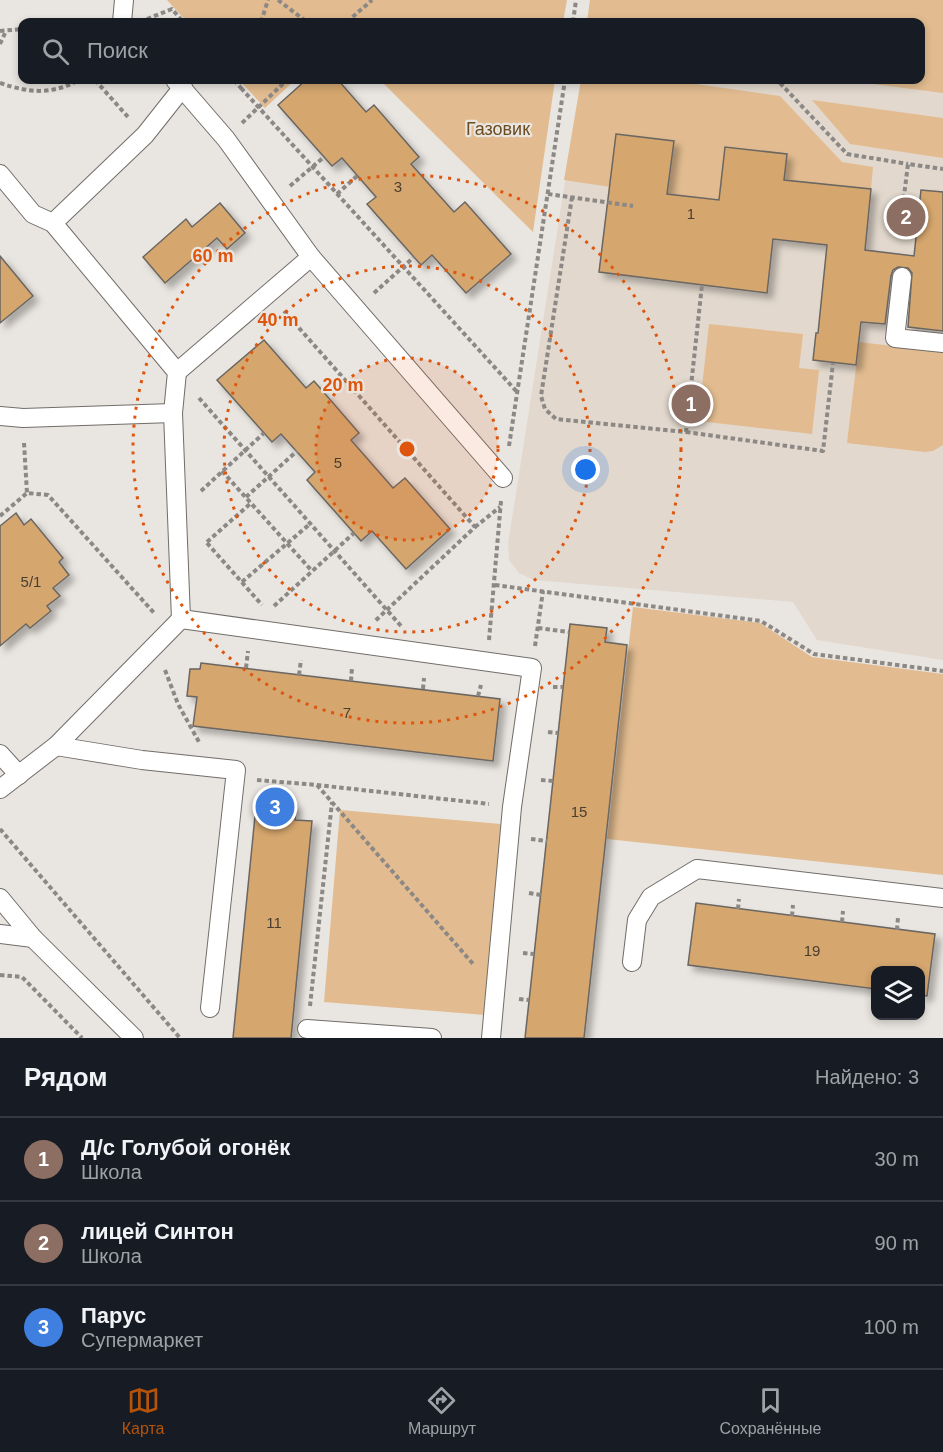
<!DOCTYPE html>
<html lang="ru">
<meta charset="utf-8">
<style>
:root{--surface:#171b24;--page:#20242c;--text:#f1f3f6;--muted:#9ea1a6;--line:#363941;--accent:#b45309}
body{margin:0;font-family:Helvetica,sans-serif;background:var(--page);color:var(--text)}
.controls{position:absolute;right:18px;bottom:18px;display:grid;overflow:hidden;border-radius:12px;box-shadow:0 3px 9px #0003}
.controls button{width:54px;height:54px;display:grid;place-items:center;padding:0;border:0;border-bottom:2px solid var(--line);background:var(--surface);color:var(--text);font:30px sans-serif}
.you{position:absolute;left:586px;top:470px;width:21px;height:21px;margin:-15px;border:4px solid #fff;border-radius:50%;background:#1a73e8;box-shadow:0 0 0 9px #1a73e833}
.badge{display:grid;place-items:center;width:39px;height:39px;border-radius:50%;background:var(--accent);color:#fff;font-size:20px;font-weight:700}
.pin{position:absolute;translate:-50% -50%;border:3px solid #fff;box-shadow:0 2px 6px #0006}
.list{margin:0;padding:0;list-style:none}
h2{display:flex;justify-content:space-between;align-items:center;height:78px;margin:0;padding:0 24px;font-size:26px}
h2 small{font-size:20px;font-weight:400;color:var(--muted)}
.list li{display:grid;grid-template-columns:39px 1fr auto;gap:18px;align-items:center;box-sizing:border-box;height:84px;padding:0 24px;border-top:2px solid var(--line)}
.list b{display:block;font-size:22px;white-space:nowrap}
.list p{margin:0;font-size:20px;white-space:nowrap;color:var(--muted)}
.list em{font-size:20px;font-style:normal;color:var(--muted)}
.icon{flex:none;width:33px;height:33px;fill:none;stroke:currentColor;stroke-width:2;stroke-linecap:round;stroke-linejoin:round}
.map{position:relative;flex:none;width:943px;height:1038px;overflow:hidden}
.search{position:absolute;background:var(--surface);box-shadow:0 3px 9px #0003;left:18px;right:18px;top:18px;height:66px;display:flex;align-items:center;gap:15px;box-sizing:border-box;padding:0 21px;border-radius:12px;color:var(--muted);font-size:22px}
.sheet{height:330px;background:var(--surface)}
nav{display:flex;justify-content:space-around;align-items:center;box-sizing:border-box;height:84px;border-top:2px solid var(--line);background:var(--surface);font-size:16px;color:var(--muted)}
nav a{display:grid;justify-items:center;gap:3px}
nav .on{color:var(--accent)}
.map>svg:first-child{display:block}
.built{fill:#e2d8cd}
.green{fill:#e2bc90}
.building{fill:#d5a66e;stroke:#6a6662;stroke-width:1.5;filter:url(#shadow)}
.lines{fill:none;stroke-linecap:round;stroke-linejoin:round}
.service-casing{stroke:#716d69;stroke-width:20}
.path{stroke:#8b8885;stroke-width:4;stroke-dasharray:4.5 3;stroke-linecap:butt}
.service{stroke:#fff;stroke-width:18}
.ring{fill:none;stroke:#de560d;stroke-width:3;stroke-dasharray:3 6}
.labels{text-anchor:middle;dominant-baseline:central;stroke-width:4.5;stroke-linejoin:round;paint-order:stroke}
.number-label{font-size:15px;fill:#4a3e2e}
.park-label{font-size:18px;fill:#6c4c21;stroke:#e9e5e0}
.centre{fill:#de560d;stroke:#e9e5e0;stroke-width:3}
.ring-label{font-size:18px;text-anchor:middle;font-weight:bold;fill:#de560d;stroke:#e9e5e0;stroke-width:4.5;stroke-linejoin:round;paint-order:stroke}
</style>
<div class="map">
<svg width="943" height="1038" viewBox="0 0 943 1038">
<defs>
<filter id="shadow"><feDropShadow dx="5.5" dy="5.5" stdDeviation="3" flood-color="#0004"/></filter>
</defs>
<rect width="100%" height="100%" fill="#e9e5e0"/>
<polygon class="built" points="590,0 943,0 943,660 817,640 793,602 534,580 519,573 509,560 508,544 581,80 920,80 920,22 587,22"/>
<g class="green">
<polygon points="167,0 567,0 563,22 187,22"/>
<polygon points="590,0 943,0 943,93 842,80 920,80 920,22 587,22"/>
<polygon points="239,80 295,80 265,108"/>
<polygon points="380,80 555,80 533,232"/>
<polygon points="581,80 668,80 780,96 842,162 873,167 871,189 820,184 815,225 725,147 719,200 667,194 674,141 610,187 564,180"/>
<polygon points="812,100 943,118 943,158 850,144"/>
<polygon points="709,324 803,334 799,368 819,370 812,434 707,422 702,414 700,405"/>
<polygon points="859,342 943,352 943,445 933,451 925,452 847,443"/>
<polygon points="633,607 760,623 812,657 943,674 943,875 607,839"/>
<polygon points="340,810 501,824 485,1015 324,1002"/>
</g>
<g class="building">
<polygon points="306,80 338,80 366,112 374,105 419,157 411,164 454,212 465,202 511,254 466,293 432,255 421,265 367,204 376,197 342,158 332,166 278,105"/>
<polygon points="616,134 674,141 667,194 719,200 725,147 787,154 784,180 871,189 865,250 914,256 921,190 943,192 943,331 908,327 912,273 908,268 898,267 893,270 891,276 885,324 861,322 856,365 813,360 816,333 818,333 827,245 773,239 767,293 599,272"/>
<polygon points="220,203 245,233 227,249 217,238 165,283 143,257 186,219 192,227"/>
<polygon points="0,256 33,296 0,323"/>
<polygon points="264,340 306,388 314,381 359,433 351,440 393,488 405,478 450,529 406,569 372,531 361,541 307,480 315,472 281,434 272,442 217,380"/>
<polygon points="16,513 24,525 31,519 63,558 59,562 69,575 53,588 60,596 47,606 51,611 30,628 26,624 0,646 0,526"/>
<polygon points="570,624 607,628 605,642 627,645 584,1038 525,1038"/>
<polygon points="201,663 500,699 493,761 193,726 197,697 187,696 190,669 200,669"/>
<polygon points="264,801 296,804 295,820 312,821 291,1038 233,1038 255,816 262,816"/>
<polygon points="696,903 935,934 927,996 921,995 921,970 876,970 876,989 688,965"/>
</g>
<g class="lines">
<g class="service-casing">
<g id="service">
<polyline points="122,22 124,0"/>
<polyline points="175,80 226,139 311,257 503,478"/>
<polyline points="0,174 33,214 53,223 177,372 173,413 181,619"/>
<polyline points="53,223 145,135 183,87"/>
<polyline points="902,277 895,338 943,343"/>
<polyline points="177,372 311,257"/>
<polyline points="0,416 23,418 173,413"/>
<polyline points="56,746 142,760 236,770 210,1008"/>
<polyline points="0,754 19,775"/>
<polyline points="0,789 56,746 181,619 532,668 512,807 491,1038"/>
<polyline points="0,898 33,938 134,1038"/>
<polyline points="0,934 33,938"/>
<polyline points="632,962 637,920 651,897 697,869 943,898"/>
<polyline points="307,1029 432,1038"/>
</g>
</g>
<g class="path">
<polyline points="278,0 307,22"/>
<polyline points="147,19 172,9 183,22"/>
<polyline points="261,22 268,0"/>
<polyline points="347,22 372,0"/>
<polyline points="573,22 576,0"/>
<polyline points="0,31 22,29"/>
<polyline points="0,44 6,31"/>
<polyline points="95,80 128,117"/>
<polyline points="234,80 241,88 243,80"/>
<path d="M0,83C30,93 51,95 79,80"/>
<polyline points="780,83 847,154 908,164"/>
<polyline points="241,88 518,393"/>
<polyline points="242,123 287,80"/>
<polyline points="290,186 324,157"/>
<polyline points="337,194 357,176"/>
<polyline points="548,194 633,206"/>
<polyline points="572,197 541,396 545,409 556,419 686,432 702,285"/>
<polyline points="899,236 908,164 943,169"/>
<polyline points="374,293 414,257"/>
<polyline points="284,311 475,527 374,622"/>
<polyline points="199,398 401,626"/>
<polyline points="686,432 823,451 833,363"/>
<polyline points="24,443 27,493"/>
<polyline points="509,446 565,80"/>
<polyline points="222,471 312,571"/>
<polyline points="201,491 264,433"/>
<polyline points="246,497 297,451"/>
<polyline points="0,516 27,493 48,495 155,614"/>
<polyline points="475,527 500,507"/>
<polyline points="207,542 251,503"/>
<polyline points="207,543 262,605"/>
<polyline points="242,582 311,523"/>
<polyline points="495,585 761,621 814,654 943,671"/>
<polyline points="274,606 354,533"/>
<polyline points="538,628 569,632"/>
<polyline points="489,640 501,501"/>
<polyline points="535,646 543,591"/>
<polyline points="246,668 248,651"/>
<polyline points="165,670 178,704 199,742"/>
<polyline points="299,675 301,660"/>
<polyline points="351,681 352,667"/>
<polyline points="553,687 563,687"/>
<polyline points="423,689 424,678"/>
<polyline points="478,696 481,685"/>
<polyline points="548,732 558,733"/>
<polyline points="257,780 317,785 489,804"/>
<polyline points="541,780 553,781"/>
<polyline points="317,785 474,965"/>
<polyline points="0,829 180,1038"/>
<polyline points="531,839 547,841"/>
<polyline points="529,893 541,895"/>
<polyline points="738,909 739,899"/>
<polyline points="792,916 793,905"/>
<polyline points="842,922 843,911"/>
<polyline points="897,930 898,917"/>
<polyline points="523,953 534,954"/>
<polyline points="0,975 22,977 82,1038"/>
<polyline points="519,999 529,1000"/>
<polyline points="310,1006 332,802"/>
</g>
<use href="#service" class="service"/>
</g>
<circle cx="407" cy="449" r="91" fill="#de560d" fill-opacity=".12"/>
<g class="ring">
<circle cx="407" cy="449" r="91"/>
<circle cx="407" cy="449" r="183"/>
<circle cx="407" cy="449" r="274"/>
</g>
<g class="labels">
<g class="number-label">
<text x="398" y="186">3</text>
<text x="691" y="213">1</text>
<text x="338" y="462">5</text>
<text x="31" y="581">5/1</text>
<text x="347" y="712">7</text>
<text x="579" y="811">15</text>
<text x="274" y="922">11</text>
<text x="812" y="950">19</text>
</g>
<g class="park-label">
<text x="498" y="129">Газовик</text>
</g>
</g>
<circle cx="407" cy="449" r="9" class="centre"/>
<g class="ring-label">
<text x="213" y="262">60 m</text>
<text x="278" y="326">40 m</text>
<text x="343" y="391">20 m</text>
</g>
</svg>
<div class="controls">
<button><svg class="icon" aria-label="layers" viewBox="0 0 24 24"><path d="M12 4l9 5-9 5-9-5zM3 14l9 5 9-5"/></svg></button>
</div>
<div class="you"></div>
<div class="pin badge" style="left:691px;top:404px;background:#8d6e63">1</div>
<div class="pin badge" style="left:906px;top:217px;background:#8d6e63">2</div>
<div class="pin badge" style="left:275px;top:807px;background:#3f7fe0">3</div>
<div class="search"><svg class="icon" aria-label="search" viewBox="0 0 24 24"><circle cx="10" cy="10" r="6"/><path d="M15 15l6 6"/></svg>Поиск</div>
</div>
<section class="sheet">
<h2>Рядом<small>Найдено: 3</small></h2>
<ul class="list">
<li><span class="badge" style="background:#8d6e63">1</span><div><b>Д/с Голубой огонёк</b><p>Школа</p></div><em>30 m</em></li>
<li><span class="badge" style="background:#8d6e63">2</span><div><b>лицей Синтон</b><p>Школа</p></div><em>90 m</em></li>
<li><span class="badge" style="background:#3f7fe0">3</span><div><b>Парус</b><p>Супермаркет</p></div><em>100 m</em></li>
</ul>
</section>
<nav>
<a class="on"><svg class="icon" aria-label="map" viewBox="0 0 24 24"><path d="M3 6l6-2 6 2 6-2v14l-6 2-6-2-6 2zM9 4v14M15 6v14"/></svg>Карта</a>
<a><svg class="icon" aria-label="directions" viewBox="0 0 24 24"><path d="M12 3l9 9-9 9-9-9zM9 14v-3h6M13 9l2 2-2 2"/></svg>Маршрут</a>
<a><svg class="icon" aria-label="saved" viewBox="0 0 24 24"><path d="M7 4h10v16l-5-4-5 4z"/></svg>Сохранённые</a>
</nav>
